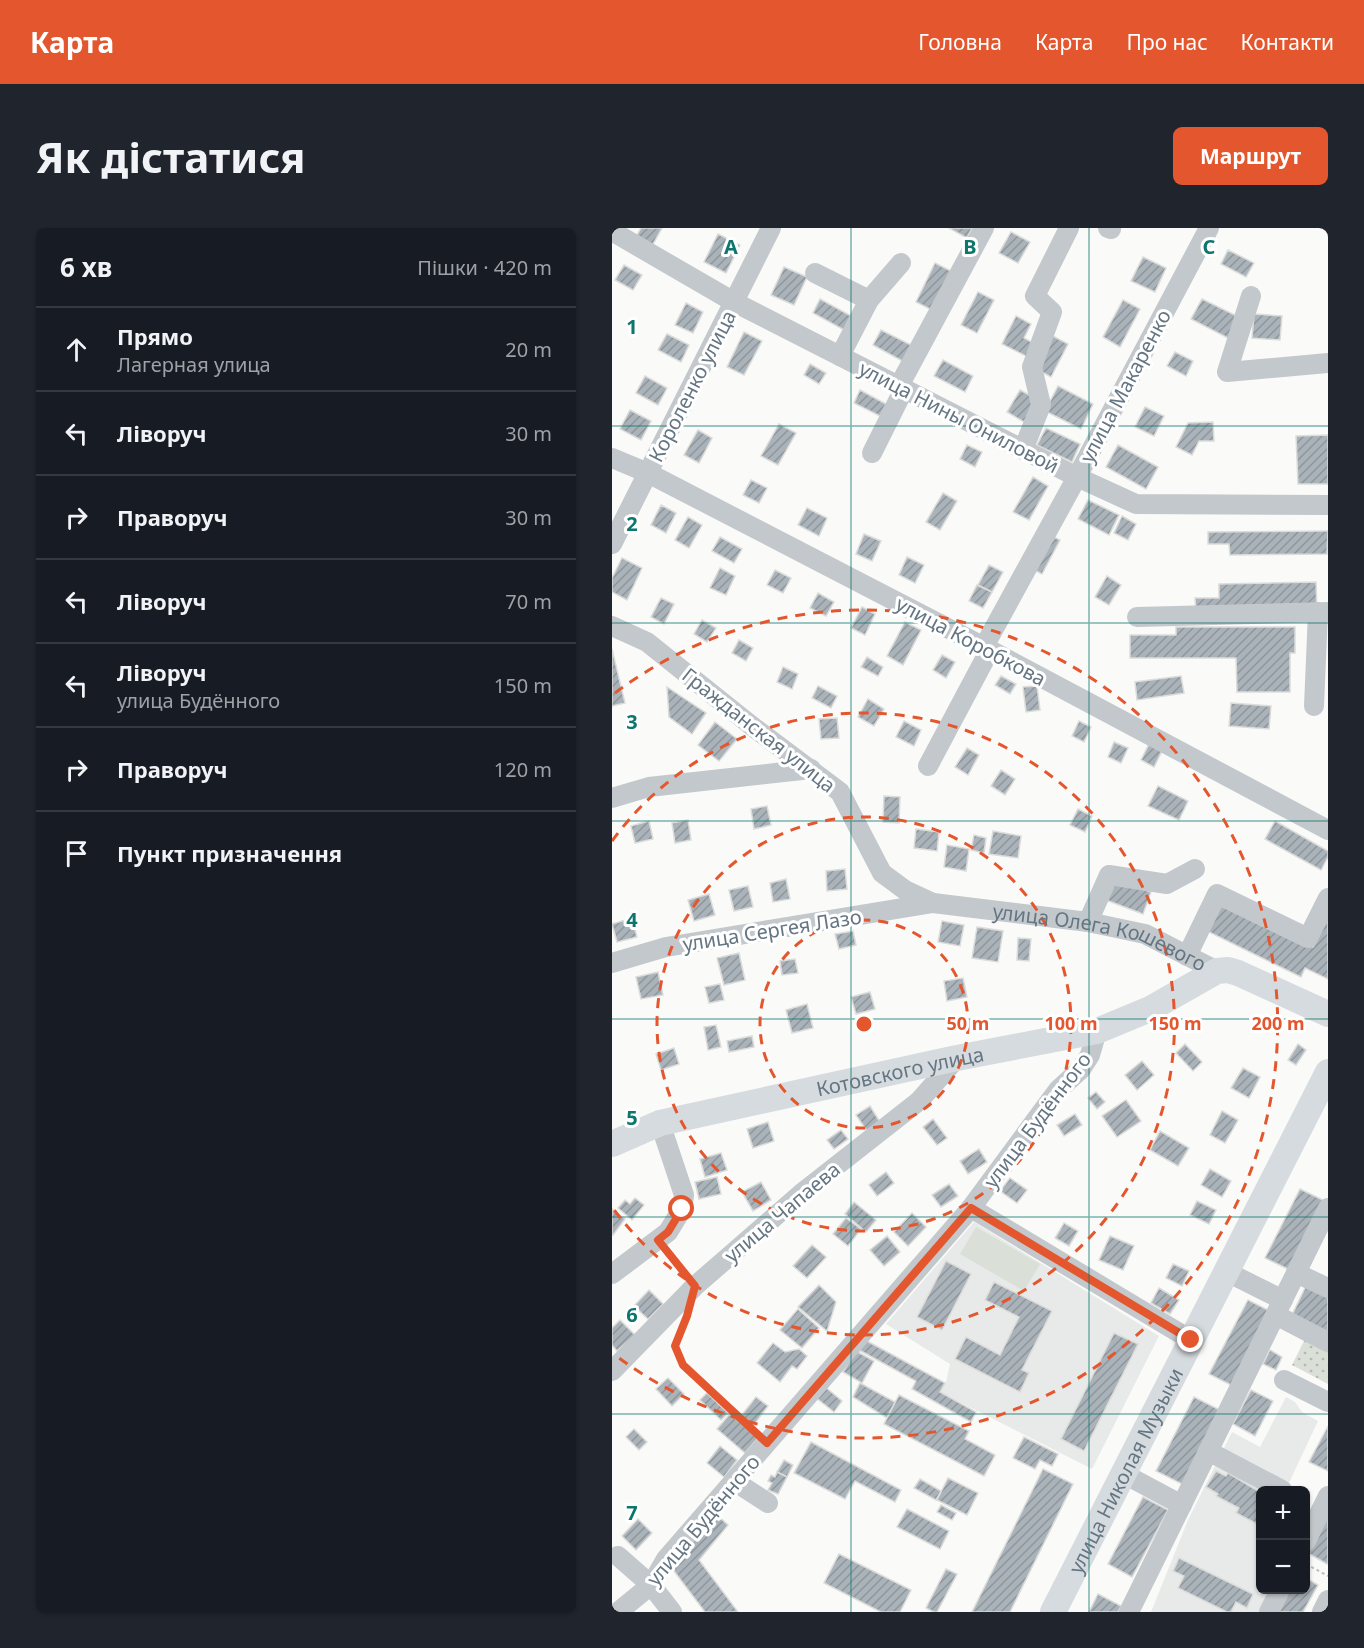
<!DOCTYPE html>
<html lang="uk">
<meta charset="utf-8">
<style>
:root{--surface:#171b24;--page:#20242c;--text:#f1f3f6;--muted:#9ea1a6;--line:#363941;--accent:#e4572e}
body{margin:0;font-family:"Noto Sans",sans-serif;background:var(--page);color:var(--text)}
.controls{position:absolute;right:18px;bottom:18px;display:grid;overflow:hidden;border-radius:9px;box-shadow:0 2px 4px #0004}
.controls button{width:54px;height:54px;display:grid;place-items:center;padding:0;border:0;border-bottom:2px solid var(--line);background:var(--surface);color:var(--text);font:30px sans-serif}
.stop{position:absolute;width:18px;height:18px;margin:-14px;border:4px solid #e4572e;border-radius:50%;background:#fff}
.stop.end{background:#e4572e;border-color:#fff;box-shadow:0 2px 6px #0008}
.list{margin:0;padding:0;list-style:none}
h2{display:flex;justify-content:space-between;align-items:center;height:78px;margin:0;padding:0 24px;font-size:26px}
h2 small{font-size:20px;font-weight:400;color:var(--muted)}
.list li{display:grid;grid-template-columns:39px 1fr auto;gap:18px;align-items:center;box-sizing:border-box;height:84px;padding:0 24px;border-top:2px solid var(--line)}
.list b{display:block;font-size:22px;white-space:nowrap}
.list p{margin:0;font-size:20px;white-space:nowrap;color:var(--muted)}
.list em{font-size:20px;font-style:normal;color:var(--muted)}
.icon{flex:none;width:33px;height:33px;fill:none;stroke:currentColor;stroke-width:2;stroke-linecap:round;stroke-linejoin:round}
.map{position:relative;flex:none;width:716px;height:1384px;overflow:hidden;border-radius:9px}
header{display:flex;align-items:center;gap:36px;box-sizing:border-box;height:84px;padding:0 30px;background:var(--accent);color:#fff}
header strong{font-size:28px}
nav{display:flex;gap:33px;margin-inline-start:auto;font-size:21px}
.intro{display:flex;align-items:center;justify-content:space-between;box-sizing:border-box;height:144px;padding:0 36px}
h1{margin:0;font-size:42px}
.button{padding:15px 27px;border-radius:9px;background:var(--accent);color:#fff;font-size:21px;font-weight:700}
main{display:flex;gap:36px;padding:0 36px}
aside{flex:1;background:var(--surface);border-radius:9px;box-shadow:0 2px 4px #0004}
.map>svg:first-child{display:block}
.built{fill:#e8e9e9}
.park{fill:url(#park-dots)}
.garden{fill:#dadfd7}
.building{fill:url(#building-hatch);stroke:#dcdcda;stroke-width:1.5}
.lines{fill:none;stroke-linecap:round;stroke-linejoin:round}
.path{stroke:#bbbfc2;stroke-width:2;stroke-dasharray:3 3;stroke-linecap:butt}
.minor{stroke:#c3c8cc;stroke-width:20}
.major{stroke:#d6dbdf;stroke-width:26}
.route{stroke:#e4572e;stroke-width:8}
.grid{fill:none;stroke:#0f766e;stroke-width:1.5;stroke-opacity:0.55}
.ring{fill:none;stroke:#e4572e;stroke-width:3;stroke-dasharray:10 8}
.labels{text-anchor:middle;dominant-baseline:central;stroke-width:6;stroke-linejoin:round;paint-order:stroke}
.street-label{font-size:20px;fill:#657683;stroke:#fff}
.grid-label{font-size:20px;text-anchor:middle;font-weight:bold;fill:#0f766e;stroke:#fff;stroke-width:6;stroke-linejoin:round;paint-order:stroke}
.centre{fill:#e4572e;stroke:#fff;stroke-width:3}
.ring-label{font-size:18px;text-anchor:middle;font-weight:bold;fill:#e4572e;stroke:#fff;stroke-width:6;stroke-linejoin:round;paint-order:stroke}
</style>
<header>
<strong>Карта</strong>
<nav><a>Головна</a><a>Карта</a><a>Про нас</a><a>Контакти</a></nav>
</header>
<div class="intro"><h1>Як дістатися</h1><a class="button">Маршрут</a></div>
<main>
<aside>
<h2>6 хв<small>Пішки · 420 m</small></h2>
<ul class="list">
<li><svg class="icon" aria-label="ahead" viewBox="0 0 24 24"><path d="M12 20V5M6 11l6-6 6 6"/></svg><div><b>Прямо</b><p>Лагерная улица</p></div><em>20 m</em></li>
<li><svg class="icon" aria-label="left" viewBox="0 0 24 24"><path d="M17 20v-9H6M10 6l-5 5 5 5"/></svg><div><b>Ліворуч</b></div><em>30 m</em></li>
<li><svg class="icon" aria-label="right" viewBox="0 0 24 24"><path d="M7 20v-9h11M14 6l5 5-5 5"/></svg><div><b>Праворуч</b></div><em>30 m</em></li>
<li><svg class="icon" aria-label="left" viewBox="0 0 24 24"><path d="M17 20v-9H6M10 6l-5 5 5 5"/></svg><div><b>Ліворуч</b></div><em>70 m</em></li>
<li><svg class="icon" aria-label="left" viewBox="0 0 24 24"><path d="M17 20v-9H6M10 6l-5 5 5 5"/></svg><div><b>Ліворуч</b><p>улица Будённого</p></div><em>150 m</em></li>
<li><svg class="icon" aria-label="right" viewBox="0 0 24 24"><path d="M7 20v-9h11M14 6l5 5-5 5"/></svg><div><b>Праворуч</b></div><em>120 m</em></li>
<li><svg class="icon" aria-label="arrive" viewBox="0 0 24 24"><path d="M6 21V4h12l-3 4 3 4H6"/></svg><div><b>Пункт призначення</b></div></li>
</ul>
</aside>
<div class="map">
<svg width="716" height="1384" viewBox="0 0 716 1384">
<defs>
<pattern id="park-dots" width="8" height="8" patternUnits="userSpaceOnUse" patternTransform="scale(1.5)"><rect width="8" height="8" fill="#dadfd7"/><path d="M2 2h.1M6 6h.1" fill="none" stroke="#b4b9b4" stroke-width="1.8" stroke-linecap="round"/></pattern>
<pattern id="building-hatch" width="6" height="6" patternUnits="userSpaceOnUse" patternTransform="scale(1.5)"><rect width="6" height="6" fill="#aab3b9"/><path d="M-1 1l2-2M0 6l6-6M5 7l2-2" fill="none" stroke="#8e969c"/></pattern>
</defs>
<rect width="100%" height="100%" fill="#fafaf8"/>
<g class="built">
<polygon points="362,994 547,1108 480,1241 328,1164 334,1154 338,1136 274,1096"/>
<polygon points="674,1169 683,1174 690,1184 706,1193 676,1257 684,1262 648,1262 648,1362 660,1362 649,1384 539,1384 576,1292 620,1204 648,1219"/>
</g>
<polygon class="park" points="694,1109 716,1120 716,1156 680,1137"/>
<polygon class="garden" points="364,999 428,1036 412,1063 348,1026"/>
<g class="building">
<polygon points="29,0 50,0 40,18 24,9"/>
<polygon points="337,0 360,0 355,10"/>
<polygon points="399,4 418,14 406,35 387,25"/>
<polygon points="106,6 128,17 114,45 92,34"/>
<polygon points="616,22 642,35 634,49 609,36"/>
<polygon points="531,29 554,40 543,64 519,53"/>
<polygon points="323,35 339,43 320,82 304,74"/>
<polygon points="12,37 30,47 21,62 3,52"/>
<polygon points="172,39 195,49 182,77 159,67"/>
<polygon points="366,64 382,72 365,105 349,97"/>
<polygon points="208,71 241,89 234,103 201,85"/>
<polygon points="590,71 627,89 616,110 579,91"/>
<polygon points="511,72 528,81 508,119 491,109"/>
<polygon points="74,75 91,84 81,105 63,97"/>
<polygon points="642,86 670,88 668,112 640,110"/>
<polygon points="404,88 419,96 412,110 423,116 416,129 390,116"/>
<polygon points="269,102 303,119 294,135 261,117"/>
<polygon points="132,104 150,113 132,147 115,139"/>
<polygon points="55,106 77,117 69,134 46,122"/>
<polygon points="439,107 456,116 439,149 428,143"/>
<polygon points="563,124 581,133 574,148 555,138"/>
<polygon points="331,132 361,148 353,164 322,148"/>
<polygon points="198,136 214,145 207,156 192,147"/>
<polygon points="33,148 55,160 46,177 24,165"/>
<polygon points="446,158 481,176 469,201 433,183"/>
<polygon points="248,162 274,176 268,188 242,175"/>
<polygon points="408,162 425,171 412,194 395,184"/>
<polygon points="533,179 552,188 542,208 523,199"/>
<polygon points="18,182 39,193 29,212 8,201"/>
<polygon points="601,194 602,213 587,213 580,227 564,219 576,195"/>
<polygon points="167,196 184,205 166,237 149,228"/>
<polygon points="434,200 468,216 460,234 425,217"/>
<polygon points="86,202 100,210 87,235 72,227"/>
<polygon points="716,207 716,256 686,256 684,208"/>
<polygon points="355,217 370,224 363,239 348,231"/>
<polygon points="506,217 546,239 534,261 494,239"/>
<polygon points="421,249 436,258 417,292 401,284"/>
<polygon points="139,252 155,260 147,275 131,267"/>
<polygon points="331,265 345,273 328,302 314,294"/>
<polygon points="476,272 507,287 497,307 466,291"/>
<polygon points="49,277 64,285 54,305 39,297"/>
<polygon points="195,280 215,290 207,308 186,297"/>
<polygon points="510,288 524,296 516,312 502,305"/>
<polygon points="76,289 90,297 77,320 63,312"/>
<polygon points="714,303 716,303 715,326 618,327 617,316 596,316 596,304"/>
<polygon points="252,306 269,313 260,333 244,326"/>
<polygon points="436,306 448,312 430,346 418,340"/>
<polygon points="108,309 130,321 122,335 100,323"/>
<polygon points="295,329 312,337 303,355 287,347"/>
<polygon points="10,330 30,340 15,372 0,364 0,350"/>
<polygon points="377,337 391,344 380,364 366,357"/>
<polygon points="108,340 123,348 114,367 98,360"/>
<polygon points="163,342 179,350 171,365 155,357"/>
<polygon points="495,348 509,357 497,377 483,369"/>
<polygon points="704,354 705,381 584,385 583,370 607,370 607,356"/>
<polygon points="365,357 380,364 371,380 357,373"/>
<polygon points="206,365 222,374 214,388 198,380"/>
<polygon points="49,370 62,376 52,396 39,389"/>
<polygon points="250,379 263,386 253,407 239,400"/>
<polygon points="90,392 104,400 95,414 82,406"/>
<polygon points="293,394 309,402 291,437 275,428"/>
<polygon points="564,399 683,399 683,425 678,425 678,464 625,464 624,430 518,430 518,407 564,407"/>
<polygon points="127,412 141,420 134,433 120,425"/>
<polygon points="0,421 13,475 0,478"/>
<polygon points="330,427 343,434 334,450 321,442"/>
<polygon points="255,429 271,439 266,448 249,439"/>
<polygon points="171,439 186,446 180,461 165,454"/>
<polygon points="389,448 404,456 398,466 383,457"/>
<polygon points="569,448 572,465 525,472 523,454"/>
<polygon points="206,458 225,468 219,480 200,470"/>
<polygon points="425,458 428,482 414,484 411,459"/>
<polygon points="55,459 94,485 80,506 57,489"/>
<polygon points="256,471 272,481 262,498 246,489"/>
<polygon points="619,475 659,478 657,501 617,498"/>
<polygon points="225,490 227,510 209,511 207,491"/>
<polygon points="292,493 309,502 302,518 284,509"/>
<polygon points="467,493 479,499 472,514 460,508"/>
<polygon points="103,494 125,511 107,533 86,517"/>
<polygon points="502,514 516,520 509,535 496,529"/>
<polygon points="537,516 550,523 542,539 529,532"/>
<polygon points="355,520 367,527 356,547 343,539"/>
<polygon points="389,542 403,551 393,567 379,558"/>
<polygon points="546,558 576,573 567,592 536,578"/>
<polygon points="272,568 288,569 287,595 271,594"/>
<polygon points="155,578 159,597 142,601 139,581"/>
<polygon points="466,581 480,588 473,604 458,597"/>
<polygon points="76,592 79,612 63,615 60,595"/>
<polygon points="37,593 41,611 23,615 19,598"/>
<polygon points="663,593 716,623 716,629 709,642 653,611"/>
<polygon points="304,601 327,604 325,623 302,620"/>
<polygon points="381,603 409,608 406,630 377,626"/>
<polygon points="362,607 374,610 372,625 359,622"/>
<polygon points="335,617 357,621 354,643 332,639"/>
<polygon points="233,641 235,661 215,663 214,643"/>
<polygon points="174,651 178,671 161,674 158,655"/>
<polygon points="502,651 539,664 531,686 494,672"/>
<polygon points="136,658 141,679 122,683 117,662"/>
<polygon points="97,666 103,687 82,693 76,672"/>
<polygon points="609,674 701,719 716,688 716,751 693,740 689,749 595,703"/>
<polygon points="20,690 25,709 5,714 0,696"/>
<polygon points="330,693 352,697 348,718 326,714"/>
<polygon points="365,699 391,703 386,734 360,730"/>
<polygon points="241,703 244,717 227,721 223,706"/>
<polygon points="406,710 419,711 417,733 405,732"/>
<polygon points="127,725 133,752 112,757 105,730"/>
<polygon points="183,731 186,745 170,747 168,733"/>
<polygon points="46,744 51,767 29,771 24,749"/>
<polygon points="351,750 355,769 335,773 332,753"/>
<polygon points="108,756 112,772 97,775 93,759"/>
<polygon points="258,764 263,781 244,786 239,769"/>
<polygon points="195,776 201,800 180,805 174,782"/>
<polygon points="104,797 109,819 96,822 92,799"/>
<polygon points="140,808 142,819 117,824 115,813"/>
<polygon points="573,816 590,834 581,843 564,825"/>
<polygon points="686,816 694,822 684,837 676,832"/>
<polygon points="62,820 67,836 49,842 44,826"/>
<polygon points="530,833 542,847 525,862 513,847"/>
<polygon points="631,840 648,849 637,870 619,860"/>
<polygon points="484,864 493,874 485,881 476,870"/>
<polygon points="514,872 529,893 505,909 490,888"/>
<polygon points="258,878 268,894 255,903 244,887"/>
<polygon points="610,883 626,892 613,915 598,907"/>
<polygon points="463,886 470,897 452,908 445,897"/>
<polygon points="321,891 335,910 325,917 311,899"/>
<polygon points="156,894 162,913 141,920 135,901"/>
<polygon points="229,902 236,911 222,921 215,912"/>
<polygon points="548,903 577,920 566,938 538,922"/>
<polygon points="367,921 375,934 356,946 348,933"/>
<polygon points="109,925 115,942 93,949 88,931"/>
<polygon points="598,941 619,953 610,969 589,957"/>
<polygon points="274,944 282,955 265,968 257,957"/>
<polygon points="105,949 109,966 87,971 83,954"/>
<polygon points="398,950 415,962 405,975 388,963"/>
<polygon points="149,954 159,972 141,983 130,964"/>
<polygon points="337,956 346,968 329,979 320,967"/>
<polygon points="688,961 715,974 680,1043 653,1030"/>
<polygon points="23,970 32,977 20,992 6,980 13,972 18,976"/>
<polygon points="585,973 604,982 597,996 578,987"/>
<polygon points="242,974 264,992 254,1004 233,986"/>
<polygon points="0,981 13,991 1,1007 0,1006"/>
<polygon points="300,985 314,999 296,1018 282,1004"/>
<polygon points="234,990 249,1001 236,1018 221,1006"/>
<polygon points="452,995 466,1003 457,1018 443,1010"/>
<polygon points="275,1008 288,1024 272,1038 258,1022"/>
<polygon points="498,1008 522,1018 511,1042 487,1032"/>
<polygon points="200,1017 214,1029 195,1050 181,1038"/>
<polygon points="334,1033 359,1046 330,1102 305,1089"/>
<polygon points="561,1036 577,1043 570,1058 554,1050"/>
<polygon points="382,1054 440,1083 410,1142 417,1145 408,1164 343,1131 354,1109 388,1127 407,1089 373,1072"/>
<polygon points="207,1057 224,1074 215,1103 186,1079"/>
<polygon points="694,1058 716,1068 716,1107 679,1089"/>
<polygon points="547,1060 567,1072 558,1086 539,1075"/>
<polygon points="37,1062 51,1076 36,1091 22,1078"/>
<polygon points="636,1072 660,1084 621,1158 597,1146"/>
<polygon points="186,1081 207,1100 190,1120 168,1102"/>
<polygon points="8,1092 23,1107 5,1123 0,1117 0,1100"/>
<polygon points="502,1105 526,1116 472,1223 449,1211"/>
<polygon points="253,1112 333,1155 328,1164 364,1184 359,1194 300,1161 304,1153 247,1122"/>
<polygon points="161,1115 173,1124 187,1121 195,1128 185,1141 180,1138 168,1154 145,1135"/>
<polygon points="658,1122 670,1129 664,1142 651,1136"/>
<polygon points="244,1123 262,1133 250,1155 231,1144"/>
<polygon points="56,1150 72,1166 60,1178 44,1161"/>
<polygon points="248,1155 283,1174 275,1190 241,1169"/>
<polygon points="212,1158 230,1173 222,1184 203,1169"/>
<polygon points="639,1162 661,1173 643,1208 621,1196"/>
<polygon points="95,1165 116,1185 109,1192 88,1172"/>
<polygon points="287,1167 357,1203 353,1211 383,1227 372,1248 272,1196"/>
<polygon points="144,1169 156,1178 141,1198 129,1188"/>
<polygon points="582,1169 608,1182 570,1256 544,1243"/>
<polygon points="118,1186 146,1210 133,1225 105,1201"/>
<polygon points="716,1198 716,1243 697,1234"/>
<polygon points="22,1201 35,1214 27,1222 14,1209"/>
<polygon points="412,1209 446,1226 440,1238 428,1232 423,1241 401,1230"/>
<polygon points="199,1214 289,1262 283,1274 243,1253 233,1271 182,1245"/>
<polygon points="108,1218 125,1232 112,1249 95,1235"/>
<polygon points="172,1232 181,1237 175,1249 165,1244"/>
<polygon points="431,1241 461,1256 398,1384 360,1384"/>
<polygon points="604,1243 614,1248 616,1245 648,1264 648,1292 645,1296 624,1285 627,1280 604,1268 606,1266 594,1259"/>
<polygon points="165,1244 175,1249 166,1266 156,1262 160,1255 156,1253 159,1247 163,1249"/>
<polygon points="336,1250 366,1265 355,1287 325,1272"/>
<polygon points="308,1251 329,1263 324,1272 302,1260"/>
<polygon points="531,1269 556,1282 520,1349 496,1336"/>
<polygon points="329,1277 344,1285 340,1292 325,1284"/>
<polygon points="295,1281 337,1303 328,1321 285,1299"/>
<polygon points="716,1281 716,1335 715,1336 694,1324 694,1323"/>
<polygon points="104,1286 116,1297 87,1332 126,1384 93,1384 59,1339"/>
<polygon points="26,1291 40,1305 24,1322 10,1308"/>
<polygon points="227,1326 299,1362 288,1384 269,1384 212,1355"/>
<polygon points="567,1330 641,1366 635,1380 624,1374 619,1384 615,1384 566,1360 572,1348 561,1343"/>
<polygon points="334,1341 345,1346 325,1384 322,1384 314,1380"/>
<polygon points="694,1350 706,1357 691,1384 661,1384 673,1362 694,1362"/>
<polygon points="486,1366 509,1378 506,1384 477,1384"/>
</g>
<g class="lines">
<g class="path">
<polyline points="55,1024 72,1045"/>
<polyline points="73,1093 63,1117 71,1137 142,1203"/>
<polyline points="694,1336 716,1348"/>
</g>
<g class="minor">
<polyline points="496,0 499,1"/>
<polyline points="3,5 122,74 465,249 524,276 716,277"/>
<polyline points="203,45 257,72"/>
<polyline points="639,68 615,144 716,135"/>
<polyline points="228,128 257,72 289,35"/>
<polyline points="287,158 372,0"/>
<polyline points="411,222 429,177 420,139 440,84 423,68 457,0"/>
<polyline points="260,225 292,161"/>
<polyline points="0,230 36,245 374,420 716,602"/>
<polyline points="0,316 159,0"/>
<polyline points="525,389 716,384"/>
<polyline points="0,398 35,414 140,498 228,564 270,645 293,662 321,675"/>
<polyline points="702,478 706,384"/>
<polyline points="316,538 374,429 374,415 465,249 597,0"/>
<polyline points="0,570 37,559 199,541"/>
<polyline points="476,694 497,647 555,656 583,641"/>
<polyline points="575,728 605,666 696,710 716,670"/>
<path id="s1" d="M0,735L54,719L321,675L476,694L533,706L605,743"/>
<polyline points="359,980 579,1112"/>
<polyline points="615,1044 671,1072"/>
<polyline points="684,1045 716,1060"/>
<polyline points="0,1046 56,1004 70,981 72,967 48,895"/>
<polyline points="664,1087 716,1114"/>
<polyline points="0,1143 83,1058 191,964 307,873 345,830"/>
<polyline points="672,1152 716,1174"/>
<polyline points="596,1223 670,1262"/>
<polyline points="512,1246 570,1277"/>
<polyline points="122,1253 156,1275"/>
<polyline points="694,1313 716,1268"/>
<polyline points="6,1328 39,1357 60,1384"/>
<polyline points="6,1384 39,1357 54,1331 359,980 446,862 469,841 478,827 485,803"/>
<polyline points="517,1384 716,980"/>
<polyline points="657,1384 668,1362"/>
<polyline points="710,1384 716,1372"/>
</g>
<g class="major">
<path id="s2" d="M0,916L48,895L345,830L485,803L538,781L605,743L616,742L626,745L716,786"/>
<path id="s3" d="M441,1384L716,844"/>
</g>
</g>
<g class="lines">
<polyline class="route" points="70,981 56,1004 46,1012 83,1058 75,1088 63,1118 71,1137 155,1215 359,980 579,1112"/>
</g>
<path class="grid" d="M239,0V1384M477,0V1384M0,198H716M0,395H716M0,593H716M0,791H716M0,989H716M0,1186H716"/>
<g class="ring">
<circle cx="252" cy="796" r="104"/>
<circle cx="252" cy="796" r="207"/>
<path d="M0 613A311 311 0 1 1 0 979"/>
<path d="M3 465A414 414 0 1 1 3 1127"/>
</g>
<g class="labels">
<g class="street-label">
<text transform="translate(80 158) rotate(-63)">Короленко улица</text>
<text transform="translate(513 158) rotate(-62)">улица Макаренко</text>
<text transform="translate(347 189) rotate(27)">улица Нины Ониловой</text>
<text transform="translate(359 413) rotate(28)">улица Коробкова</text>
<text transform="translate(147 502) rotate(38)">Гражданская улица</text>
<text transform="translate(160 702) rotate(-9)">улица Сергея Лазо</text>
<text stroke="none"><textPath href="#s1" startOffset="498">улица Олега Кошевого</textPath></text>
<text stroke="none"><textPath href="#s2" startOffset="298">Котовского улица</textPath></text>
<text transform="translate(425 892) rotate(-53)">улица Будённого</text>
<text transform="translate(170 984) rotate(-40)">улица Чапаева</text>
<text stroke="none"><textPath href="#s3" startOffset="159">улица Николая Музыки</textPath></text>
<text transform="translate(91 1292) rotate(-50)">улица Будённого</text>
</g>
</g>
<g class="grid-label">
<text x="119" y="26">A</text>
<text x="358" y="26">B</text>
<text x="597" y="26">C</text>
<text x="20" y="106">1</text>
<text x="20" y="303">2</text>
<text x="20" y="501">3</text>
<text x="20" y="699">4</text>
<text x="20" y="897">5</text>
<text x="20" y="1094">6</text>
<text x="20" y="1292">7</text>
</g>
<circle cx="252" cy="796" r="9" class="centre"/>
<g class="ring-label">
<text x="356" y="802">50 m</text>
<text x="459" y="802">100 m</text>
<text x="563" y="802">150 m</text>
<text x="666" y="802">200 m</text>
</g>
</svg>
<div class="controls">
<button>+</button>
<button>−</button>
</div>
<div class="stop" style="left:70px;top:981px"></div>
<div class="stop end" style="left:579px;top:1112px"></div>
</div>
</main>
